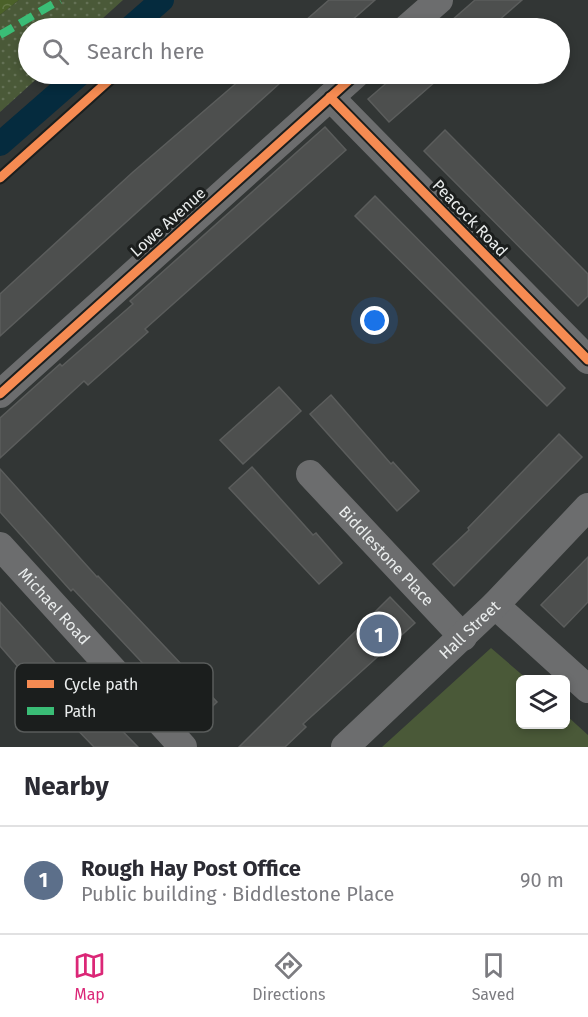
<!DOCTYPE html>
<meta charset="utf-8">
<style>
:root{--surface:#fff;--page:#f2f2f3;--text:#2b2b33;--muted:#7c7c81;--line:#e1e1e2;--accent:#db2777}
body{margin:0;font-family:"Fira Sans",sans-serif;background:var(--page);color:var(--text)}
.controls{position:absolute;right:18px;bottom:18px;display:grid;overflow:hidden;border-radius:9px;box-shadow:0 3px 9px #0003}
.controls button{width:54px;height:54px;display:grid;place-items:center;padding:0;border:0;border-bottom:2px solid var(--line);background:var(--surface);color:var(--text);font:30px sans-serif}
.you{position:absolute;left:375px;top:321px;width:21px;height:21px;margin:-15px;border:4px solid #fff;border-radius:50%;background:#1a73e8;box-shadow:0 0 0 9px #1a73e833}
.badge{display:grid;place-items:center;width:39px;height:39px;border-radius:50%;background:var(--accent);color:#fff;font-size:20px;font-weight:700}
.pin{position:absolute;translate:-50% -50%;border:3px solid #fff;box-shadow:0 2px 6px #0006}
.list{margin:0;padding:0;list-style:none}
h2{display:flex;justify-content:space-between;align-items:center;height:78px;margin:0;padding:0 24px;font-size:26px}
h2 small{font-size:20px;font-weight:400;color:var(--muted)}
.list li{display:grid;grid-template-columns:39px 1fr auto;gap:18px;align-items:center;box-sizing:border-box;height:108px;padding:0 24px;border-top:2px solid var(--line)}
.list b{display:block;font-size:22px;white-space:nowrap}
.list p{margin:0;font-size:20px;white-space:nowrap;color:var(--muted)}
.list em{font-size:20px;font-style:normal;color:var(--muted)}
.icon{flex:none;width:33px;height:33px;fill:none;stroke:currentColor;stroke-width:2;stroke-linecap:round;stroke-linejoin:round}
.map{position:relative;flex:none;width:588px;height:747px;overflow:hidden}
.search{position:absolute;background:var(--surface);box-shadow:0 3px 9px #0003;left:18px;right:18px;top:18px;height:66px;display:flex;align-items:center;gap:15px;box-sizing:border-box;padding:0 21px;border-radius:33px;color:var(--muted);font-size:22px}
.sheet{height:186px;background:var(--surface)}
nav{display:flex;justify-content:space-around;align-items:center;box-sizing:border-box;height:84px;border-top:2px solid var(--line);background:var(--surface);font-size:16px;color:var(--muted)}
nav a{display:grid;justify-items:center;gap:3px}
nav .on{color:var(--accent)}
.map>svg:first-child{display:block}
.grass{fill:url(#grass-dots)}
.forest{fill:url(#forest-crowns)}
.park{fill:#4a5938}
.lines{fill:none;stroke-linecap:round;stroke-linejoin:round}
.canal{stroke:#052b3e;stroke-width:24}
.building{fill:#4d4f4e;stroke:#5b5d5c;stroke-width:1.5}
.minor{stroke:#6c6d6e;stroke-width:28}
.quiet{stroke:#3abd76;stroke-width:8;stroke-dasharray:15 8;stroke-linecap:butt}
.cycleway-casing{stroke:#1b1e1d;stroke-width:13}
.cycleway{stroke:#f68b52;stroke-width:9}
.labels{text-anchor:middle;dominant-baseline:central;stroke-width:6;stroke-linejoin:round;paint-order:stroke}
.street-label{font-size:16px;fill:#e9ecec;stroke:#1b1e1d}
.key{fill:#1b1e1d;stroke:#595c5b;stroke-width:1.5}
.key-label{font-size:16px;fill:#e9ecec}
</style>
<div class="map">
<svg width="588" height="747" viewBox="0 0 588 747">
<defs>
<pattern id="grass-dots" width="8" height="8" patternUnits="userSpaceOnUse" patternTransform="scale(1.5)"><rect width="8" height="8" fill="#4a5938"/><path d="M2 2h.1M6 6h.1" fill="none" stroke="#647155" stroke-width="1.8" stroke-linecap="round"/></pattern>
<pattern id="forest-crowns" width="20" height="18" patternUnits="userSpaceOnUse" patternTransform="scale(1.5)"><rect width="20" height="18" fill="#4b6129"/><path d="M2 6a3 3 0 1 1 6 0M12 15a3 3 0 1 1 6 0" fill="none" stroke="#657848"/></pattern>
</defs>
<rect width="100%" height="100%" fill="#323635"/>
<polygon class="grass" points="19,0 123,0 92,28 28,28 28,74 42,74 0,112 0,15"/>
<polygon class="forest" points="0,0 19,0 0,15"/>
<polygon class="park" points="491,648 527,679 520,680 520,724 566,724 566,715 588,735 588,747 382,747"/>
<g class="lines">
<g class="canal">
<polyline points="130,28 162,0"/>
<polyline points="0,144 80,74"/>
</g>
</g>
<g class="building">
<polygon points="329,0 375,0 343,28 297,28"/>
<polygon points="475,0 522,0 490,28 443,28"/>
<polygon points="247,74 290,74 0,336 0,294 133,172"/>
<polygon points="397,74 444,74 389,122 368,99"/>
<polygon points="325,127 346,150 145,329 148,332 88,385 84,381 0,458 0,418 60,364 62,366 133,304 130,301"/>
<polygon points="445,130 588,274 588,296 578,306 424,151"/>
<polygon points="375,196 565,388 547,406 355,216"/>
<polygon points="279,387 301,411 243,464 220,440"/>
<polygon points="331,395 391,464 393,462 419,491 397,511 310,414"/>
<polygon points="559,434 582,457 454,586 433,564 469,530 468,528"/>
<polygon points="252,467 313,535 316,533 342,563 319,584 229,488"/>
<polygon points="0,469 97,577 98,576 217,702 197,721 73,589 71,591 0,512"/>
<polygon points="588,557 588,602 564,627 541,605"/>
<polygon points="390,597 415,623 303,724 306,727 285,747 239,747"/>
<polygon points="0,602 95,707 97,705 138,747 94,747 68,720 66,722 0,646"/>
</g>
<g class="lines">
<g class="minor">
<polyline points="407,28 439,0"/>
<polyline points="330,97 588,360"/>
<polyline points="0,394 356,74"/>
<path id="s1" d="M310,474L463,637"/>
<path id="s2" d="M0,546L183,747"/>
<polyline points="495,605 588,689"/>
<path id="s3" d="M345,747L495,605L588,507"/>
</g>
<polyline class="quiet" points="0,35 60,0"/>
<g class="cycleway-casing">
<g id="cycleway">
<polyline points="330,97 588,360"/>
<polyline points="0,178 116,74"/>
<polyline points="0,394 356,74"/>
</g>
</g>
<use href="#cycleway" class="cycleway"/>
</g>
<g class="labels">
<g class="street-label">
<text transform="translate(470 218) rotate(46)">Peacock Road</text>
<text transform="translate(168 222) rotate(-42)">Lowe Avenue</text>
<text stroke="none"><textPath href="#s1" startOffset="112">Biddlestone Place</textPath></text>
<text stroke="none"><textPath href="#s2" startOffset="81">Michael Road</textPath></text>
<text stroke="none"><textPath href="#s3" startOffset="171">Hall Street</textPath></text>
</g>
</g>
<rect x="15" y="663" width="198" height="69" rx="9" class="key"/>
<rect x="27" y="680" width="27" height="8" fill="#f68b52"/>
<rect x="27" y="707" width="27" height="8" fill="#3abd76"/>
<g class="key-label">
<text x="64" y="690">Cycle path</text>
<text x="64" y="717">Path</text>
</g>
</svg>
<div class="controls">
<button><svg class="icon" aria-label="layers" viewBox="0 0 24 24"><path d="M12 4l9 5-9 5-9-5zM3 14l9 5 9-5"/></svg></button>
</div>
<div class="you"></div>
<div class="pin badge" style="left:379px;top:634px;background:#5c6f8a">1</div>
<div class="search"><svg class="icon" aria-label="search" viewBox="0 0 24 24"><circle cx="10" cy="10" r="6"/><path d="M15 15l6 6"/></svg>Search here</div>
</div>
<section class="sheet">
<h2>Nearby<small></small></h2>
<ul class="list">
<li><span class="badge" style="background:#5c6f8a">1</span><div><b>Rough Hay Post Office</b><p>Public building · Biddlestone Place</p></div><em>90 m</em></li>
</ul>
</section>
<nav>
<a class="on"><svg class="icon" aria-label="map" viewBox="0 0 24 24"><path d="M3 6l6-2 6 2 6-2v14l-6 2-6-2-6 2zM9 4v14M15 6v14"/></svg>Map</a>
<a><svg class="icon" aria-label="directions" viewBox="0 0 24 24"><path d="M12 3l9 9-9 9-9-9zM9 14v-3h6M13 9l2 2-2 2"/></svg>Directions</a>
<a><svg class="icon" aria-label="saved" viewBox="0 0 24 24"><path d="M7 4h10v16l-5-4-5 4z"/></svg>Saved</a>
</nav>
